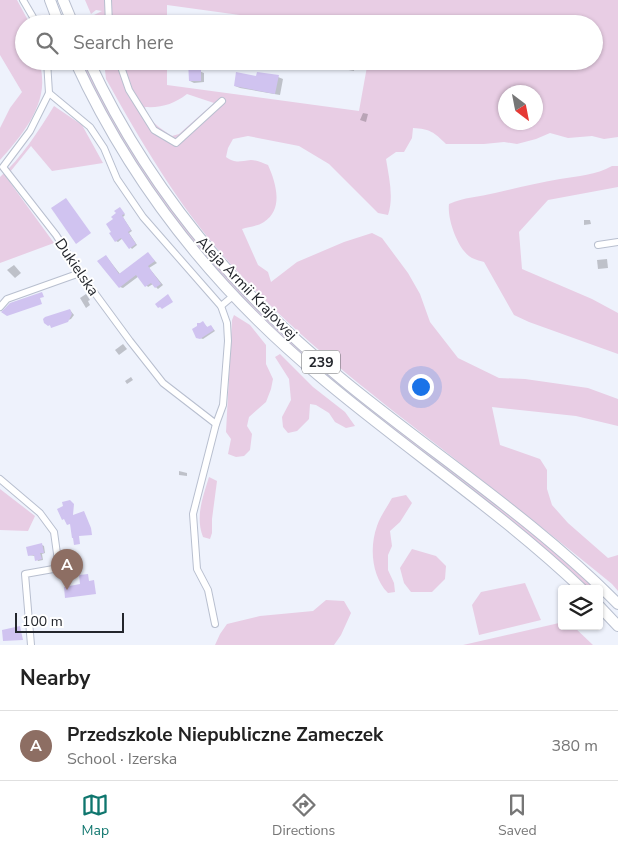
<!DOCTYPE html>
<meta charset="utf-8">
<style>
:root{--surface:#fff;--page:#f6f6f6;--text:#222;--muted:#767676;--line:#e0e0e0;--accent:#0f766e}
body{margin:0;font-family:"Nunito Sans",sans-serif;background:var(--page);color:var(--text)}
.controls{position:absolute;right:15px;bottom:15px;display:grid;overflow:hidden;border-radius:5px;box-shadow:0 1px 4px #0004}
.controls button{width:45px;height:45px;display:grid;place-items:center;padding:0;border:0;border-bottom:1px solid var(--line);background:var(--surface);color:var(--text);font:25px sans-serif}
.compass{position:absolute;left:498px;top:85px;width:45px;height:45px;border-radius:50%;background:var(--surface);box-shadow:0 1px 4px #0004;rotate:148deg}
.scale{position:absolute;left:15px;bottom:12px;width:109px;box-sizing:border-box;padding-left:5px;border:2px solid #23262c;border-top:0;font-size:14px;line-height:18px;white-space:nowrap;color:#23262c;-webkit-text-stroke:4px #fff;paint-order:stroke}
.you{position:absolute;left:420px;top:386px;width:18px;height:18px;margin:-12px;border:4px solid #fff;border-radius:50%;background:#1a73e8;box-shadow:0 0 0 8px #1a73e833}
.badge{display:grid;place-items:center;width:32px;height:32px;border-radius:50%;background:var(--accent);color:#fff;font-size:16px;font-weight:700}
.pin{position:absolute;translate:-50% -41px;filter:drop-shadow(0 1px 2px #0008)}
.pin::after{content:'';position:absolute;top:26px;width:18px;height:15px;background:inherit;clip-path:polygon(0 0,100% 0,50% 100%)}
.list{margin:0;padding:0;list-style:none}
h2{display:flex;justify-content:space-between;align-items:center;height:65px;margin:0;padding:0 20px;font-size:21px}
h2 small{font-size:16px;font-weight:400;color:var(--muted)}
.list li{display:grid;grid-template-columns:32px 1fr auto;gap:15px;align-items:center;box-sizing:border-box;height:70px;padding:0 20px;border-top:1px solid var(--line)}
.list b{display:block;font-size:19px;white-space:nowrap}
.list p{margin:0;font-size:16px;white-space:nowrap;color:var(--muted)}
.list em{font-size:16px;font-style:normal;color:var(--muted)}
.icon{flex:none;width:28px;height:28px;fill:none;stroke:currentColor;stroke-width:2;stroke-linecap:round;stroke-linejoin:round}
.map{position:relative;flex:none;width:618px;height:645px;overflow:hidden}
.search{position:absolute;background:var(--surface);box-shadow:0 1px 4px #0004;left:15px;right:15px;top:15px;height:55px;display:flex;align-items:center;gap:12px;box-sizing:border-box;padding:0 18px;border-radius:28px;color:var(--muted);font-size:19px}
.sheet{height:135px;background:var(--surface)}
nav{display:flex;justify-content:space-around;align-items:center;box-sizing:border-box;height:70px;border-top:1px solid var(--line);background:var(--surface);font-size:14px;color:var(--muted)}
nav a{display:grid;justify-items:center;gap:2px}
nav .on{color:var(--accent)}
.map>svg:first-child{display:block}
.green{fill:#e8cde4;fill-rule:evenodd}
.shadow{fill:#0003}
.building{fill:#d0c3f0}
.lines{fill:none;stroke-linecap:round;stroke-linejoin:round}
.street-casing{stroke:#b8bfcf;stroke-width:8}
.primary-casing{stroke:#b8bfcf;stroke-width:12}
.street{stroke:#fff;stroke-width:6}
.primary{stroke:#fff;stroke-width:10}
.labels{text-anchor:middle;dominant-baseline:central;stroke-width:4;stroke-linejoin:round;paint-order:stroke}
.shield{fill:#fff;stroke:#65676b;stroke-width:1}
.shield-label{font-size:14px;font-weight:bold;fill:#23262c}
.street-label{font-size:15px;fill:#23262c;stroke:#fff}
</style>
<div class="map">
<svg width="618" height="645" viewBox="0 0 618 645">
<rect width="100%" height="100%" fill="#eef2fc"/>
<g class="green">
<path d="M0,0H17L30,24H24V61H39C40,66 42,72 42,77C45,108 20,138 0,160V128L10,108L22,92L0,55Z"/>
<path d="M85,0H618V137L604,139L592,136L568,138L550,133L536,139L517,144L504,142L484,144H446C434,132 430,129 413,128L412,138L404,152H396L386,159C389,178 394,197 388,215L378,213L329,164L299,146L248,136L233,139L228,148L226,157C236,164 240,161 251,160C256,160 263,163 268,165C276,183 284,209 264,222C258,226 249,227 242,229L258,265L268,272L271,282L297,262L344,242L372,233L382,238L408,273L420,294L430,322L458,358L499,378L525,379L588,388L618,399V426L576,416L492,407L500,445L540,459L547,470V489L552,505L568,523L608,558L618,555V591L612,584C557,539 502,496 446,452C374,396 300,340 238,272C184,215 144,147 106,79L104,61H167V85L359,111L368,61H594V24H304L167,5V24H96L94,15L102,11L96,10L91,14ZM506,92H536V122H506ZM187,94L214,103L179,134L172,136C161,129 147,120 145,107C162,108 174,104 187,94Z"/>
<polygon points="80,61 85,61 167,202 207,253 234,284 553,550 597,589 588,589 567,569 360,405 281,337 219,274 165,207 116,131"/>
<path d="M54,106L82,125L103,163L52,171L31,146L6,177L54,243L0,263V177C22,157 38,132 54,106Z"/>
<path d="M612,166H618V187L548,200L519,232L522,269L592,299L618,313V354L529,322L514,315L484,262C481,261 476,260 472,258C458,251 447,219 449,204C464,197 479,197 495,193C516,188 537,183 560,179C578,176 596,175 612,166Z"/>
<polygon points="234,315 250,325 266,345 266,364 273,379 271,389 266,402 249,417 247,426 252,434 250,450 244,456 236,457 228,454 231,439 226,432 232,320"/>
<polygon points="280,354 313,387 345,412 355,426 346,428 335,422 329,413 316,405 310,404 309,419 297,431 288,433 283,427 282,417 291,400 289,379 275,357"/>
<path d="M209,477L217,481L212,519V533L210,539L203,537C195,516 203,497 209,477Z"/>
<polygon points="0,489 35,516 28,531 0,530"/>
<path d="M406,495L412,503L400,522L390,531L392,546L388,555V570L394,583L395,592L388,593C372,577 369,548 377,526C380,517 387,507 392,498Z"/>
<polygon points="412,549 436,556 446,566 445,579 432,592 411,592 404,583 400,568"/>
<polygon points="525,583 541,620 479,635 472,605 481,592"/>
<polygon points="326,600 344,601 351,613 341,635 334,645 215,645 220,634 227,624 260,616 313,611"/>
<polygon points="559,623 562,624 562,626 573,626 593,645 463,645"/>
</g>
<g class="shadow">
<polygon points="170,16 178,18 177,24 169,24"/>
<polygon points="189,61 199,61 199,71 204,73 204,82 194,83 190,81"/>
<polygon points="297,61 355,61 354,71"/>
<polygon points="257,77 278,77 283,79 280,95 240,88 235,86"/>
<polygon points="363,113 368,114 366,122 360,120"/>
<polygon points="121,210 125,215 123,217 124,219 132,231 129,233 137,245 132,249 123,238 118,242 116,241 115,219"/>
<polygon points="584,220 590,220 591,224 584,225"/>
<polygon points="148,254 157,263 149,268 163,285 158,289 153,284 148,287 139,276 123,288 120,287 106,256 120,274"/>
<polygon points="607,259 608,268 598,269 597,260"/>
<polygon points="14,265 21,273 15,278 7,270"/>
<polygon points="86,294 90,300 88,301 90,305 86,308 80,298"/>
<polygon points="70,310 74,315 71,319 52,326 45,323"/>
<polygon points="203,323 208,328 211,326 215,331 203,339 200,338"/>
<polygon points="123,344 127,349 119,355 115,350"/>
<polygon points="131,377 133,380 127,384 125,381"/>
<polygon points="179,471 187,473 187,476 179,475"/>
<polygon points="42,545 44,546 45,553 42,554 43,560 38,561 35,556 29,555"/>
</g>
<g class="building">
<polygon points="188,61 196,61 196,70 201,70 201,81 189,81"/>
<polygon points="323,61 351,61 349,69 322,64"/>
<polygon points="236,72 256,76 257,72 279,75 275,94 234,86"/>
<polygon points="66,198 91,233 76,244 51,208"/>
<polygon points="120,207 125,214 122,215 123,217 131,230 128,232 136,244 129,249 121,238 115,242 109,233 111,232 106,224 113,219 111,217 116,213 114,211"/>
<polygon points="148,252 155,261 148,266 161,284 155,288 151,283 145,287 136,275 119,288 97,261 106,255 119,274"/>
<polygon points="42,292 44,297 40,298 42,304 7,316 1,312 10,303"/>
<polygon points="168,294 173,302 162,309 160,307 158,308 155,304"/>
<polygon points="70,309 72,314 68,322 51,328 50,325 48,326 44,323 43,319 45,317"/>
<polygon points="203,321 207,327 211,325 214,330 200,339 196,338 192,329 197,326 197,323 200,323"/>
<polygon points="70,500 74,504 73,515 84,511 91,528 92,535 79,536 80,544 74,545 73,538 72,538 70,524 67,525 64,519 62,520 57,509 63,506 62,502"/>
<polygon points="42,543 44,553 40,553 42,559 35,561 34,555 28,556 26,547"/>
<polygon points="88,574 89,581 94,580 96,594 65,598 64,587 80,584 79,575"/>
<polygon points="20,626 23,640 3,641 2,630"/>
</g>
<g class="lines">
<g class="street-casing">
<g id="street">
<polyline points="23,0 37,24"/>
<polyline points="108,0 109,24"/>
<polyline points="47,61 49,93 30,131 3,167 56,235 80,273 130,341 163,383 216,424"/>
<polyline points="119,61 129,90 154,130 176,143 222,101"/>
<polyline points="49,93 90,127 104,148 117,179 143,217 221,306 227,323 228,341 223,405 216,424 193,514 197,569 208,590 215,624"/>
<polyline points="598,245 618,242"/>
<polyline points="221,306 233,296"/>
<polyline points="0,307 7,299 80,273"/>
<polyline points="0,479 40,513 54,532 59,568 25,574 31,645"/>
</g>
</g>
<g class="primary-casing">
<g id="primary">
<polyline points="50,0 59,24"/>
<polyline points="63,0 73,24"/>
<path d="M75,61C131,183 215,289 318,375C404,448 500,511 582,589"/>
<path d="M89,61C148,189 240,297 349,385C439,458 537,522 618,604"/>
<polyline points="599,606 618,626"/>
</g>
</g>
<use href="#street" class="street"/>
<use href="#primary" class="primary"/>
</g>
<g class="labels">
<rect class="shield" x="302" y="350.5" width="38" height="23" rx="4"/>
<g class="shield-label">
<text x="321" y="362">239</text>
</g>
<g class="street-label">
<text transform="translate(77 267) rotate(56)">Dukielska</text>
<text transform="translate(247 288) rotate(46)">Aleja Armii Krajowej</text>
</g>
</g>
</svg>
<div class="controls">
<button><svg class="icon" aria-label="layers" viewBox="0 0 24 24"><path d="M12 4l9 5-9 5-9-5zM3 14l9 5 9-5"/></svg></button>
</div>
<svg class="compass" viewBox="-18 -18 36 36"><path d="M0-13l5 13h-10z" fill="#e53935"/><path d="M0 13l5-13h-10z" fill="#767676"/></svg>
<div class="scale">100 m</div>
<div class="you"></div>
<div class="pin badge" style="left:67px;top:590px;background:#8d6e63">A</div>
<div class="search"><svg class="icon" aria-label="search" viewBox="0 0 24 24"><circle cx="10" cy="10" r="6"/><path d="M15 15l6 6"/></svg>Search here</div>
</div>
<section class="sheet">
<h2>Nearby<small></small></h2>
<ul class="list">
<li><span class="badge" style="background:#8d6e63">A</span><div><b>Przedszkole Niepubliczne Zameczek</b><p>School · Izerska</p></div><em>380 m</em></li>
</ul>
</section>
<nav>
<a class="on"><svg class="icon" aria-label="map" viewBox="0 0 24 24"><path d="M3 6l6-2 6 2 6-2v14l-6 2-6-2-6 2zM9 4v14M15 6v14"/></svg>Map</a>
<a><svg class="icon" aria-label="directions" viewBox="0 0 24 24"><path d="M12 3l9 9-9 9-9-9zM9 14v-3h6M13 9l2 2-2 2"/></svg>Directions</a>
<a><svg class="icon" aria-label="saved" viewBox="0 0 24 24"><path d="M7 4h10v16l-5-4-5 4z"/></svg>Saved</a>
</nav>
